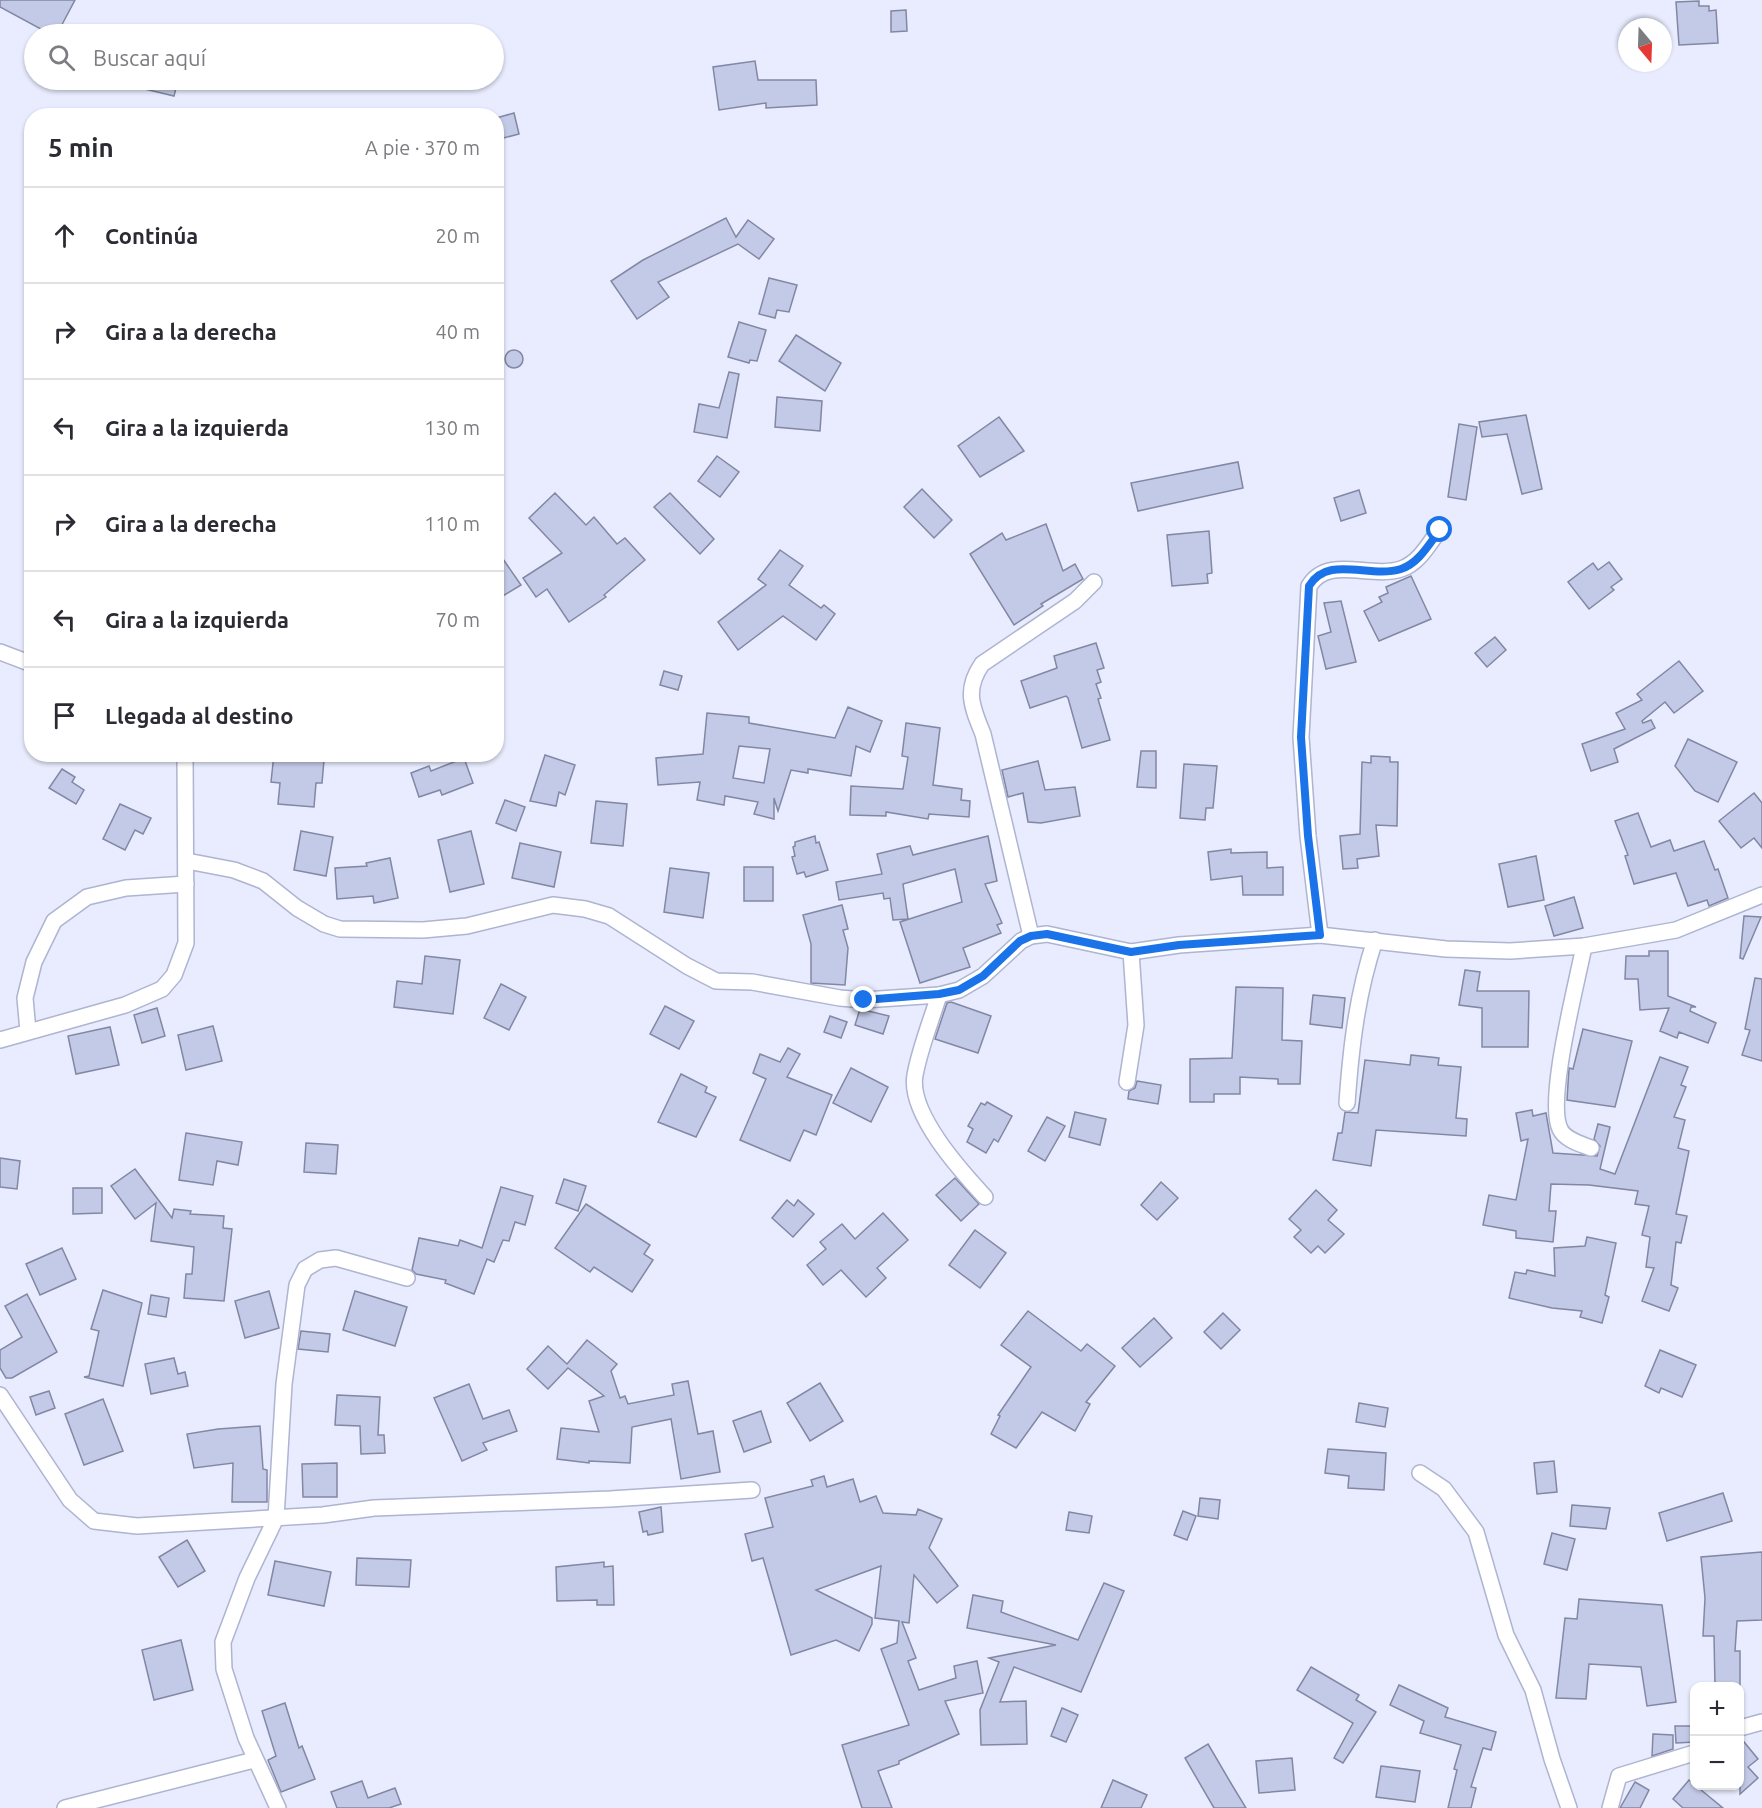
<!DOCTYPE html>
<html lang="es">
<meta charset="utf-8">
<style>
:root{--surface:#fff;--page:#f7f7f7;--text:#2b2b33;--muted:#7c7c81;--line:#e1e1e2}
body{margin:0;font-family:Ubuntu,sans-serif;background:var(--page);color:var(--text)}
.controls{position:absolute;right:18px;bottom:18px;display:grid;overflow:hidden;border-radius:12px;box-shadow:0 2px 4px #0004}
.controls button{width:54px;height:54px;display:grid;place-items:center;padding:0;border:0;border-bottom:2px solid var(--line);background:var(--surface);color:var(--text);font:30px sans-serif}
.compass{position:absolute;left:1618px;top:18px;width:54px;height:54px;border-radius:50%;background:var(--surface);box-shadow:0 2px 4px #0004;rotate:161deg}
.stop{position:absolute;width:18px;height:18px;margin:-14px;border:4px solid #1a73e8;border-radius:50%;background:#fff}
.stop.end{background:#1a73e8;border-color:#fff;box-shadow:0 2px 6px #0008}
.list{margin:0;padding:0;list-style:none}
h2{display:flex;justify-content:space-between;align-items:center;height:78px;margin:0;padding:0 24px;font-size:26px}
h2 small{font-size:20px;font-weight:400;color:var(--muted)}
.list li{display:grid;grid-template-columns:39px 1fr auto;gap:18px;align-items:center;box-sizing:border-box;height:96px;padding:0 24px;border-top:2px solid var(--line)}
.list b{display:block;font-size:22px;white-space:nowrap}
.list em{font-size:20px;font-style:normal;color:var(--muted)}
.icon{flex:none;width:33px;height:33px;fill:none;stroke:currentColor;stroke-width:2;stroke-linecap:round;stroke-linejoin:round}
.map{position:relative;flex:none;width:1762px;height:1808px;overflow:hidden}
.search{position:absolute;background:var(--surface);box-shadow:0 2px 4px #0004;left:24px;top:24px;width:480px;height:66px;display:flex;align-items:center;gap:15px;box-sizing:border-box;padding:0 21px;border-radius:33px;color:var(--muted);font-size:22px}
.panel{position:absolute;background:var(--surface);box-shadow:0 2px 4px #0004;left:24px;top:108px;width:480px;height:654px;border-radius:24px}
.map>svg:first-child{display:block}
.building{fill:#c3cae7;stroke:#8287a3;stroke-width:1.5;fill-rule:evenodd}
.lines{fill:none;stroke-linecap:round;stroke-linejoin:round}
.street-casing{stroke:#aeb4d1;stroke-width:18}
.street{stroke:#fff;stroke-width:15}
.route{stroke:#1a73e8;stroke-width:8}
</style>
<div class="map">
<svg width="1762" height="1808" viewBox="0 0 1762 1808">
<rect width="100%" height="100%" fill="#e8ecfe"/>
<g class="building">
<polygon points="0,0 75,0 57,34 50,34 0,7"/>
<polygon points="1699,1 1699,6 1709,6 1709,11 1716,10 1718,43 1679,45 1676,2"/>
<polygon points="906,10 907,31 891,32 891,11"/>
<polygon points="755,61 758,80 816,80 817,105 766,108 766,103 719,110 713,67"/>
<polygon points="129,80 178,80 174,96 128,85"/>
<polygon points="514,113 519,134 496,140 496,118"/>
<polygon points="726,218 736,237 748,220 774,239 759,259 738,244 658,282 669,297 637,319 611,281 643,260"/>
<polygon points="769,278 797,285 789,312 777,310 775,318 759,314"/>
<polygon points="739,322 766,330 757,361 750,360 749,363 728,357"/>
<polygon points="796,335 841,363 825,391 779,361"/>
<circle cx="514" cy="359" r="9"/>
<polygon points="729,372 739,374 727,438 694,432 699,404 719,408"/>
<polygon points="777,397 822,401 820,431 775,427"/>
<polygon points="1526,415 1542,489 1522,494 1507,434 1482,437 1479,422"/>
<polygon points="999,417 1024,451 980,477 958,446"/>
<polygon points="1459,424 1477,427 1466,500 1448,497"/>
<polygon points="717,456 739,472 720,497 698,481"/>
<polygon points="1238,462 1243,488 1138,511 1131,483"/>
<polygon points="922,489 952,520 934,538 904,507"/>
<polygon points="1359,490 1366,513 1341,521 1334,498"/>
<polygon points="555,493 586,525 594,517 617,544 625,538 645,560 604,595 606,597 569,622 547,589 536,597 523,578 562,553 529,518"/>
<polygon points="670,493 714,539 700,554 654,507"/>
<polygon points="1046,524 1063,571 1075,564 1083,579 1041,604 1043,606 1014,625 970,554 1002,533 1006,540"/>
<polygon points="1209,531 1212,573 1207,574 1208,583 1172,586 1167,535"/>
<polygon points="496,549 521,585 496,600"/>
<polygon points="780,550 803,566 789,585 821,608 824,605 835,614 816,640 783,616 738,650 718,622 766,585 758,579"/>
<polygon points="1609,562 1622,579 1611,587 1614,590 1589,609 1568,582 1593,563 1598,570"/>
<polygon points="1411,576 1431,619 1379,641 1364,611 1382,602 1379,597 1388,593 1386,587"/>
<polygon points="1341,601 1356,662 1326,669 1318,636 1331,632 1324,603"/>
<polygon points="1495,637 1506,650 1487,667 1475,653"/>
<polygon points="1096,643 1104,668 1097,670 1101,682 1096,684 1101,698 1098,699 1110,740 1082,748 1068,698 1066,696 1030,708 1021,681 1057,668 1054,656"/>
<polygon points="1679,661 1703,691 1674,713 1665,702 1642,721 1643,723 1651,720 1655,728 1614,749 1618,762 1591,771 1582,744 1625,729 1616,713 1642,700 1637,694"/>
<polygon points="664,671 682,676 678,690 660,685"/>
<path d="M848,707L882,721L870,752L856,746L851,776L808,769V773L791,770L778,811L774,798V819L754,814L758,802L725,796L724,805L697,800L700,782L658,785L656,758L703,754L707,713L749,717V723L835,738ZM739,746L770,749L764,783L733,778Z"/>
<polygon points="906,723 940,728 933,785 962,789 961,800 970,801 969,817 929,814 928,819 886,812 886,816 850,815 851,786 903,789 908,757 902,756"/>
<polygon points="1688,739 1737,762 1718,802 1695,791 1675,766"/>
<polygon points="1141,751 1156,751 1156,788 1137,787"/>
<polygon points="274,754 293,754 292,758 324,760 322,783 316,783 314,807 278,804 280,783 271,782"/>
<polygon points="545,755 575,765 565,795 559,792 556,806 530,801"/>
<polygon points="1371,756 1390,757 1390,762 1398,762 1397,826 1376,825 1379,856 1357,859 1358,868 1343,869 1340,836 1360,834 1362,762 1371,763"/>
<polygon points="464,758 473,783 442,795 440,790 419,797 411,773 429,766 431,771"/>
<polygon points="1038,761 1045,790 1075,787 1080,816 1041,823 1028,822 1023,793 1008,797 1002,770"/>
<polygon points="1184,764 1217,766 1213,808 1206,808 1205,820 1180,818"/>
<polygon points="62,769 75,777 72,782 84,790 76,804 49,788"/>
<polygon points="1754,793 1762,803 1762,848 1754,838 1741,848 1719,821"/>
<polygon points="505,800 525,807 516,831 496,823"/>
<polygon points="596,801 627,804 623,846 591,843"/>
<polygon points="120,804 151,818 143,834 135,830 125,850 103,839"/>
<polygon points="1638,813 1651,847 1670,840 1674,851 1704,841 1715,870 1718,869 1728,898 1709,906 1707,900 1688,906 1676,873 1634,884 1625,856 1628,855 1615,821"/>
<polygon points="301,831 333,837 326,876 294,870"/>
<polygon points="471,831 484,884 450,892 438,840"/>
<polygon points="815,836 816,843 819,842 828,870 806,877 804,872 797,874 792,857 795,856 793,847 795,846 795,842"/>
<polygon points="988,836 997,881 985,884 1002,923 997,925 1001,933 963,948 970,967 920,983 900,922 962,902 955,869 903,884 908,919 893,920 890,898 884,899 883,893 839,900 836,882 882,874 877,854 910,846 913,855"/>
<polygon points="520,843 561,852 554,887 512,878"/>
<polygon points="1231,849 1231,853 1267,852 1267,868 1283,867 1283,895 1243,895 1242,876 1211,880 1208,852"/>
<polygon points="1536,856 1544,900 1508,907 1499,864"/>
<polygon points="390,858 398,898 374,903 373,896 337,899 335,868 367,866 366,863"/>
<rect x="744" y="867" width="29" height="34"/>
<polygon points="670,868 709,873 703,918 664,912"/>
<polygon points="1574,897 1583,928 1554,936 1545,906"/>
<polygon points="842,905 848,929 843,930 848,948 845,985 811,983 811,944 803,915"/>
<polygon points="1744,916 1761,917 1743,959 1740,958"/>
<polygon points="1649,951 1668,951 1668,996 1696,1007 1691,1007 1690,1011 1716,1023 1708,1043 1679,1032 1677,1038 1660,1031 1669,1008 1640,1010 1638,979 1625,979 1626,956 1649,956"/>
<polygon points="425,956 460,960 453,1014 394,1007 397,981 422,984"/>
<polygon points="1465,970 1480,972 1477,991 1529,991 1528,1047 1482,1047 1482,1008 1459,1005"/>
<polygon points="1755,978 1762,979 1762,1061 1742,1055 1750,1030 1745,1029"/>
<polygon points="501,984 526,997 509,1030 484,1018"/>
<polygon points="1236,987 1283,988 1282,1040 1302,1041 1300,1084 1278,1084 1278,1079 1240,1077 1240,1094 1214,1094 1214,1102 1190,1102 1190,1059 1232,1058"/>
<polygon points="1313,995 1345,998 1342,1028 1310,1024"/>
<polygon points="951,1002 991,1016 978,1053 935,1039 947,1003"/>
<polygon points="665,1006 694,1021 679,1049 650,1034"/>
<polygon points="157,1008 165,1036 142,1043 134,1015"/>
<polygon points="860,1009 889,1016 883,1034 855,1025"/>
<polygon points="830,1016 847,1022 841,1038 824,1032"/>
<polygon points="213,1026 222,1061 186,1070 178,1035"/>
<polygon points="110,1027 119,1065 76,1074 68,1036"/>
<polygon points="1583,1029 1632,1041 1615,1107 1567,1100 1569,1068 1573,1069"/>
<polygon points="788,1048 800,1054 787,1077 832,1095 816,1135 804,1130 790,1161 740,1140 766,1079 753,1073 760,1054 780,1062"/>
<polygon points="1411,1055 1439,1058 1438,1065 1461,1067 1456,1118 1467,1119 1466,1136 1376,1130 1371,1166 1333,1160 1338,1133 1342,1133 1345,1112 1358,1113 1365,1060 1410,1065"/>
<polygon points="1660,1057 1688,1067 1681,1085 1686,1087 1674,1117 1685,1120 1678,1148 1689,1151 1676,1214 1687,1216 1681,1243 1676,1242 1671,1285 1678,1288 1669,1311 1642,1301 1654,1268 1646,1267 1650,1237 1642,1235 1649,1206 1635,1204 1638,1191 1589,1185 1551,1184 1549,1211 1556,1211 1553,1242 1516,1238 1516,1231 1483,1225 1489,1195 1516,1200 1528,1139 1521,1141 1516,1113 1532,1110 1533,1116 1546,1113 1553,1153 1597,1156 1600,1146 1594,1139 1598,1124 1610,1127 1600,1169 1615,1174"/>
<polygon points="851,1068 888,1087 871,1122 833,1103"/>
<polygon points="681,1074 707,1087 705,1092 716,1097 696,1137 658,1122"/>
<polygon points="1137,1081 1161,1085 1158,1104 1128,1099 1129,1091 1135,1088"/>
<polygon points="987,1102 1012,1116 998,1142 994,1139 986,1153 967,1142 973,1129 968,1126 981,1103 985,1105"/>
<polygon points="1075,1112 1106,1119 1100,1145 1069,1137"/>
<polygon points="1047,1117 1065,1126 1045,1161 1028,1151"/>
<polygon points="186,1133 242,1142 238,1165 217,1161 213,1185 179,1180"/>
<polygon points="306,1143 338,1145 336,1174 304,1172"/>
<polygon points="0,1158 20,1161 17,1189 0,1187"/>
<polygon points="135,1169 172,1218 174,1209 191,1211 190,1214 224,1216 223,1228 232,1229 224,1301 184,1298 186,1274 192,1274 194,1247 151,1241 156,1203 135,1219 111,1186"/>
<polygon points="955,1178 979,1204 961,1221 936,1195"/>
<polygon points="564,1179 586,1186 578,1211 556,1203"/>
<polygon points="1161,1182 1178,1198 1157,1220 1141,1205"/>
<polygon points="501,1187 533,1196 525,1225 515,1222 509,1241 503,1240 494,1262 487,1259 474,1294 445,1283 446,1280 416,1274 412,1270 419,1238 458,1246 460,1240 482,1248"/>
<polygon points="73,1188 102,1188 102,1213 73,1214"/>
<polygon points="1316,1190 1337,1210 1328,1220 1344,1234 1325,1253 1318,1246 1311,1253 1294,1237 1301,1230 1289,1219"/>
<polygon points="787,1200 794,1206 798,1200 814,1214 793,1237 772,1218"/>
<polygon points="586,1204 650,1245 644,1254 653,1260 632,1292 594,1267 590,1272 555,1248"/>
<polygon points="883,1213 908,1240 877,1268 886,1278 866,1297 841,1270 823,1285 807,1265 826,1249 820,1242 842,1224 855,1239"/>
<polygon points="975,1230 1006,1253 980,1288 949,1265"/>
<polygon points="1587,1237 1616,1243 1605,1295 1609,1297 1602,1323 1580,1317 1582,1311 1552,1308 1509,1298 1515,1272 1526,1274 1527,1270 1555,1276 1554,1248 1585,1246"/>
<polygon points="62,1248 76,1279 40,1295 26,1264"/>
<polygon points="103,1290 142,1303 123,1386 84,1377 89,1376 99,1331 91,1329"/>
<polygon points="269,1291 279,1328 245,1338 235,1301"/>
<polygon points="355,1291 407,1307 395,1346 343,1330"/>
<polygon points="27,1294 57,1352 12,1378 6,1378 0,1368 0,1350 22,1337 5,1306"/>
<polygon points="151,1295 169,1298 166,1317 148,1314"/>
<polygon points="1028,1311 1081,1351 1087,1344 1115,1366 1086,1402 1090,1404 1075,1431 1042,1412 1016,1448 991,1434 1000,1416 998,1415 1031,1367 1001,1345"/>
<polygon points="1223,1313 1240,1330 1221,1349 1204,1332"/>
<polygon points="1154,1318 1172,1338 1140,1367 1122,1348"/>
<polygon points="301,1331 330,1334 328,1352 298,1349"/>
<polygon points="587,1340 617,1364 611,1371 620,1398 625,1396 628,1404 674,1395 672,1384 688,1381 698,1434 713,1431 720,1472 681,1479 671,1419 632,1427 630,1463 589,1461 589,1463 557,1459 561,1428 599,1432 589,1401 604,1396 568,1368 548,1389 527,1369 548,1346 567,1364"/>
<polygon points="1660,1350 1696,1365 1682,1397 1661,1388 1659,1393 1645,1386"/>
<polygon points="174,1358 178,1374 185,1372 188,1386 151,1394 145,1364"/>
<polygon points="820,1383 843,1421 810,1441 787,1403"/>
<polygon points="469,1384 483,1419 509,1410 517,1431 483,1443 487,1450 462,1461 434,1398"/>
<polygon points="49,1391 55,1408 36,1415 30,1397"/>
<polygon points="337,1395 380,1397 378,1435 384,1435 385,1453 361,1454 360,1426 335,1425"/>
<polygon points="103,1399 123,1451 84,1465 65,1414"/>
<polygon points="1359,1403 1388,1408 1385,1427 1356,1422"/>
<polygon points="761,1411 771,1442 744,1452 733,1421"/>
<polygon points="260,1426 263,1469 267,1470 267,1502 232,1502 233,1463 194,1468 187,1434 218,1429"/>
<polygon points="1328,1449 1386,1453 1384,1490 1348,1488 1349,1476 1325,1473"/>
<polygon points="1554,1461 1557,1492 1537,1494 1534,1463"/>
<polygon points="337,1463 337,1497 303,1497 302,1464"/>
<polygon points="824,1476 827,1487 853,1479 860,1502 876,1496 883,1513 916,1515 918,1509 942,1519 929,1548 958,1586 937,1603 914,1575 909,1623 902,1622 916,1658 908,1661 919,1690 956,1678 954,1666 977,1661 983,1693 945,1701 959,1734 899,1761 899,1764 878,1771 892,1808 862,1808 842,1745 909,1725 881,1649 897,1643 899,1621 875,1618 881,1566 816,1590 872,1618 872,1624 859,1651 836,1640 791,1655 763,1558 752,1561 745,1534 773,1527 765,1498 813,1486 811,1480"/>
<polygon points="1723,1493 1732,1521 1667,1541 1659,1513"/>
<polygon points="1200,1498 1220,1500 1218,1519 1198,1516"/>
<polygon points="1572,1505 1610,1508 1606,1529 1570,1526"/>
<polygon points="661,1507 663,1532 648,1535 647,1531 643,1532 639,1512"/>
<polygon points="1183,1511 1196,1516 1187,1540 1174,1535"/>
<polygon points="1069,1512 1092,1516 1089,1533 1066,1530"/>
<polygon points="1552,1533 1575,1539 1567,1570 1544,1564"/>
<polygon points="187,1540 205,1571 178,1587 159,1557"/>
<polygon points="1762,1552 1762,1620 1737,1621 1735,1651 1740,1651 1740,1686 1715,1686 1714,1636 1703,1636 1705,1598 1701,1557"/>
<polygon points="357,1558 411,1560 409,1587 356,1585"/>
<polygon points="275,1561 331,1572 324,1606 268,1595"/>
<polygon points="604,1562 604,1567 613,1566 614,1605 597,1605 597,1600 557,1601 556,1567"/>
<polygon points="1104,1583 1124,1591 1081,1692 1014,1667 1000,1702 1026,1701 1027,1744 981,1745 980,1710 999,1662 989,1658 1056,1645 967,1628 973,1595 1003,1601 1001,1612 1078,1640"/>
<polygon points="1579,1599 1662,1605 1676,1702 1647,1706 1641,1667 1589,1664 1586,1699 1556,1698 1565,1618 1577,1619"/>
<polygon points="181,1640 193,1690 154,1700 142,1650"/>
<polygon points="1311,1667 1359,1695 1356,1700 1376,1712 1343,1763 1334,1758 1353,1723 1297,1690"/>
<polygon points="1399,1685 1448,1708 1445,1717 1496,1732 1491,1750 1483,1748 1471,1787 1476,1788 1471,1808 1448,1808 1457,1770 1454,1769 1461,1745 1420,1733 1424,1721 1390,1705"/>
<polygon points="285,1703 299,1748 302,1746 315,1779 281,1792 268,1760 276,1756 262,1711"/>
<polygon points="1062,1708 1078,1715 1066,1742 1051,1736"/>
<polygon points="1675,1726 1695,1726 1695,1742 1676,1743"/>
<polygon points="1653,1734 1673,1735 1673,1749 1652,1756"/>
<polygon points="1740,1737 1758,1759 1748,1767 1758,1778 1740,1794"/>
<polygon points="1208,1744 1232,1785 1246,1808 1214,1808 1185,1758"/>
<polygon points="1292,1758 1295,1790 1259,1793 1256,1761"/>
<polygon points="1381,1766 1420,1771 1415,1802 1376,1797"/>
<polygon points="1113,1780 1147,1795 1141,1808 1101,1808"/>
<polygon points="1689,1780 1695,1785 1723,1808 1683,1808 1673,1799"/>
<polygon points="362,1781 368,1798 395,1788 401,1804 389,1808 337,1808 331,1792"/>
<polygon points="1635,1782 1649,1790 1640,1808 1620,1808"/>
</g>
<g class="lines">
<g class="street-casing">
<g id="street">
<polyline points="0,652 32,664"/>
<polyline points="187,861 234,870 263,881 297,908 324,924 340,929 423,930 467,926 553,905 585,909 609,916 687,966 716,981 752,982 840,998 864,1000 939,995 959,990 983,976 1021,941 1031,936 1047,934 1131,952 1179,945 1320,935 1446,949 1510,951 1584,946 1676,930 1762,895"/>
<path d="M1320,935L1308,836L1301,737L1309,586C1328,555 1370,579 1401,569C1419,563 1429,544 1440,529"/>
<path d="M1031,936L983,734C972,707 964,690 982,664L1075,601L1094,582"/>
<path d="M1584,946C1577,983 1546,1100 1560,1129C1565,1140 1581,1144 1591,1148"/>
<path d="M939,995C931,1021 920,1048 915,1075C908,1113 961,1171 985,1197"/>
<polyline points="28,1031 25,998 34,962 54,921 87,897 126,888 186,884"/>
<polyline points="0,1040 125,1005 162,989 174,975 186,943 185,754"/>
<polyline points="1127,1082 1136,1025 1131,952"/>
<path d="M1347,1103C1351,1047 1357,994 1375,940"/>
<polyline points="0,1395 70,1500 94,1521 137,1526 323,1515 374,1508 610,1499 752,1490"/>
<polyline points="1420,1473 1444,1489 1476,1532 1506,1635 1533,1690 1552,1759 1569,1808"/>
<polyline points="1740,1728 1762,1722"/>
<polyline points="65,1808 254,1760"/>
<polyline points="278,1808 246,1738 224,1669 223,1642 247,1578 276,1518 284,1384 297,1285 305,1269 320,1260 336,1258 407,1278"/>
<polyline points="1610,1808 1619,1776 1694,1753"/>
</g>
</g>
<use href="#street" class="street"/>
</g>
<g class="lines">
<path class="route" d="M864,1000L939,994L959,990L983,976L1020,941L1031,936L1047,934L1131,952L1179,945L1320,935L1308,836L1301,737L1309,586C1328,554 1369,579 1401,569C1419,563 1429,544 1440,530"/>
</g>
</svg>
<div class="controls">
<button>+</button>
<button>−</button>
</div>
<svg class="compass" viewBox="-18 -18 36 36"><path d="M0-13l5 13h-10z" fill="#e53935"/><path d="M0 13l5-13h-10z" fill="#7c7c81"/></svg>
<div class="stop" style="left:1440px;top:530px"></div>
<div class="stop end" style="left:864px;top:1000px"></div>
<div class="search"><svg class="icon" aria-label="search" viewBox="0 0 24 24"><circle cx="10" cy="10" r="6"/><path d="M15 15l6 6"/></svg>Buscar aquí</div>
<section class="panel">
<h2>5 min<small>A pie · 370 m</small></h2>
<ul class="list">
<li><svg class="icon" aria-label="ahead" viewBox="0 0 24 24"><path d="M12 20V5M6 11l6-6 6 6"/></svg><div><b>Continúa</b></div><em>20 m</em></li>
<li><svg class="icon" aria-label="right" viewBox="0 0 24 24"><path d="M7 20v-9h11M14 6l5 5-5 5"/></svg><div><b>Gira a la derecha</b></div><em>40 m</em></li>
<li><svg class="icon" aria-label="left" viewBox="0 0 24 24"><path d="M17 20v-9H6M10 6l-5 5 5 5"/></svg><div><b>Gira a la izquierda</b></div><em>130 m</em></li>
<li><svg class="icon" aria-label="right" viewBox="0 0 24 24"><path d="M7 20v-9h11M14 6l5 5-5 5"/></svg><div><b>Gira a la derecha</b></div><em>110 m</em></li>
<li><svg class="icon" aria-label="left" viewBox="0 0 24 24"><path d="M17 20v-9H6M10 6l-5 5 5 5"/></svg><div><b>Gira a la izquierda</b></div><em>70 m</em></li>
<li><svg class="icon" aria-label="arrive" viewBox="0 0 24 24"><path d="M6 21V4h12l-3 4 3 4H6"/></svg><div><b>Llegada al destino</b></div></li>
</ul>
</section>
</div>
